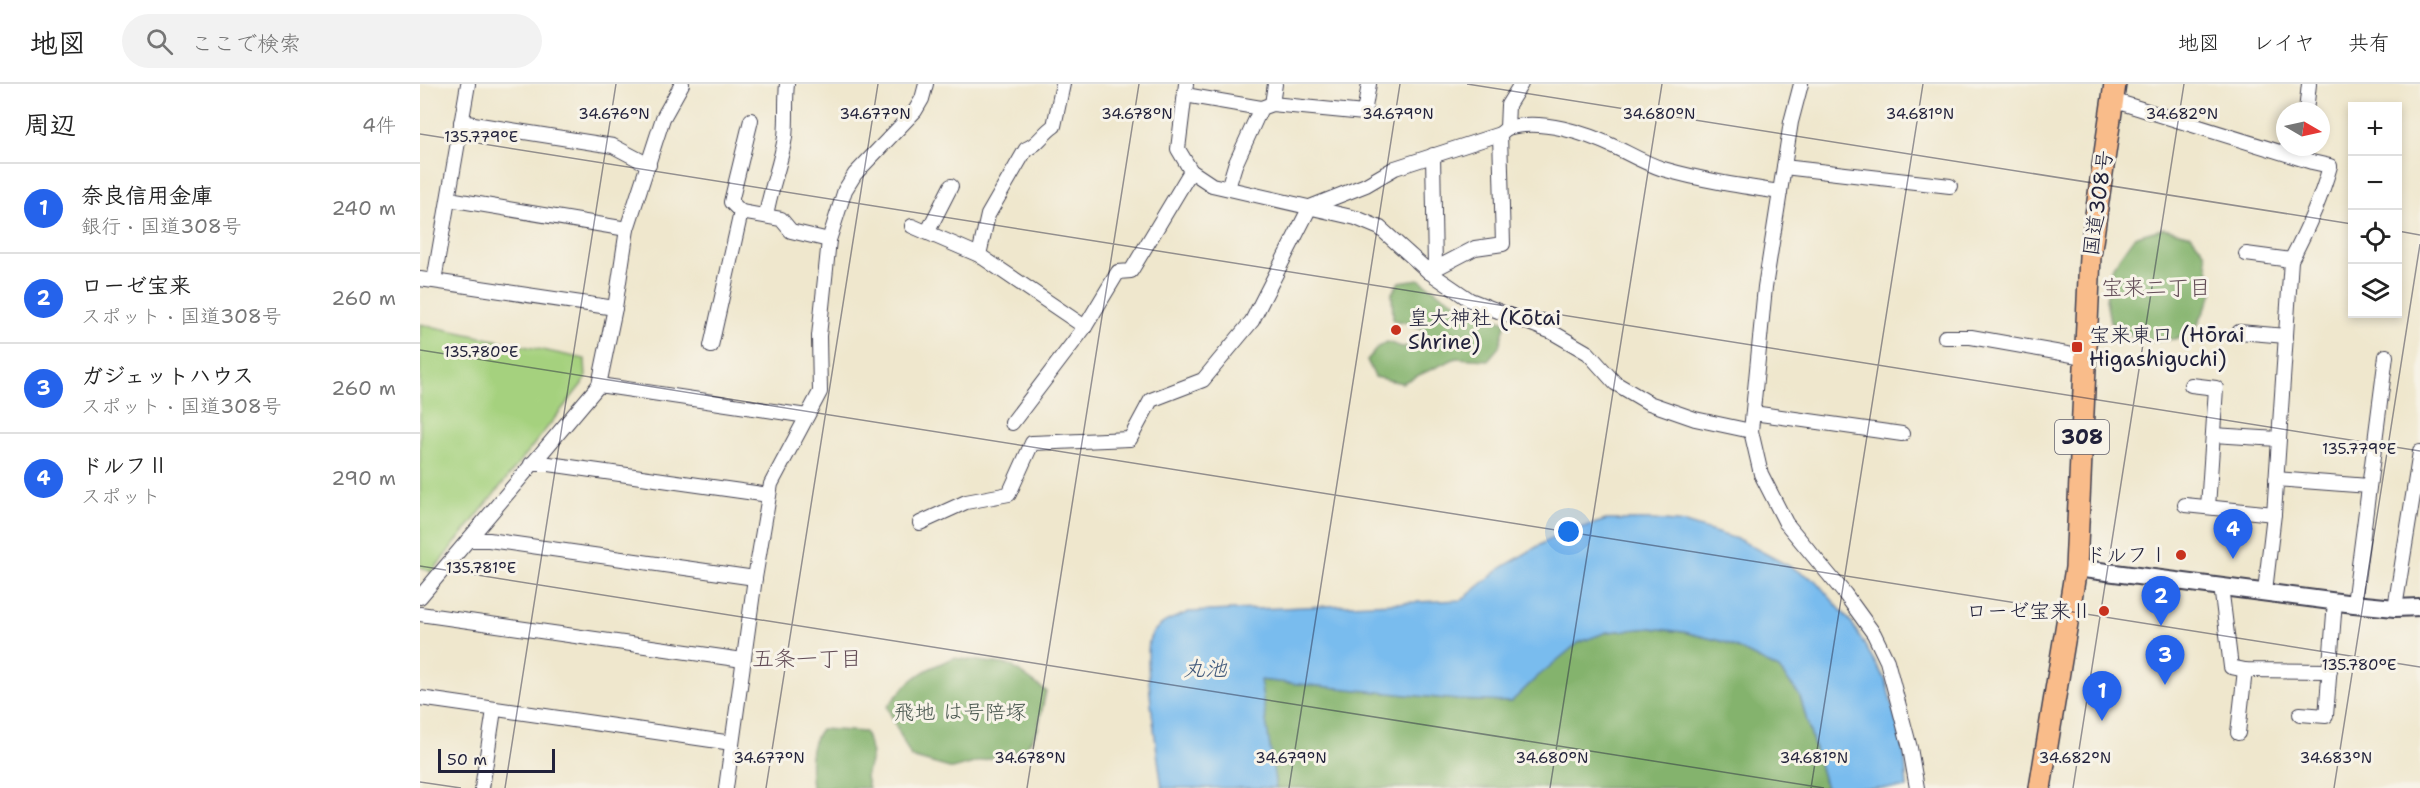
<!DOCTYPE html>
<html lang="ja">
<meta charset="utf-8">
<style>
:root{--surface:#fff;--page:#f2f2f2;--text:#222;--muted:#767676;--line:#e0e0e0;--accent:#2563eb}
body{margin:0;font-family:"Shantell Sans","Klee One",sans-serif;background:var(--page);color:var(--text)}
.controls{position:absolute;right:18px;top:18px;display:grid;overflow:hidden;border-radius:0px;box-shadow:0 3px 9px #0003}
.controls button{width:54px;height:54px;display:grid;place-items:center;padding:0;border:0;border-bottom:2px solid var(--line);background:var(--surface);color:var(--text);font:30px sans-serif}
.compass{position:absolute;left:1856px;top:18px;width:54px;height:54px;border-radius:50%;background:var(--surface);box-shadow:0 3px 9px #0003;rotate:99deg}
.scale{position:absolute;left:18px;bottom:15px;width:117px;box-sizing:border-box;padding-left:6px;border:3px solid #22223b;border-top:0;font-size:16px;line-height:21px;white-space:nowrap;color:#22223b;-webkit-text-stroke:4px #f7f3e8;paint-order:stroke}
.you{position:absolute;left:1149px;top:448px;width:21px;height:21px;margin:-15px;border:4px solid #fff;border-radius:50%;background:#1a73e8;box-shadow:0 0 0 9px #1a73e833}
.badge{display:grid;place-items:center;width:39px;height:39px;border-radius:50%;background:var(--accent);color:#fff;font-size:20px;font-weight:700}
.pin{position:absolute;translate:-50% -50px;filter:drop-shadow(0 2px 3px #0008)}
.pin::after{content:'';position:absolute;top:32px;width:21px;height:18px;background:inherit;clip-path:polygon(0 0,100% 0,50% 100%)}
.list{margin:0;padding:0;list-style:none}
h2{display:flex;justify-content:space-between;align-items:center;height:78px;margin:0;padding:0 24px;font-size:26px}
h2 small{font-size:20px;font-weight:400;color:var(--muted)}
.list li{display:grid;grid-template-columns:39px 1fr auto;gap:18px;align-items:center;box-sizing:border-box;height:90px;padding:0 24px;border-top:2px solid var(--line)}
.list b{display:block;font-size:22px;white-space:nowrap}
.list p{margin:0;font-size:20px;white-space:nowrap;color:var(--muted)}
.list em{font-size:20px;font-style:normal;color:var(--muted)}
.icon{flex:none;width:33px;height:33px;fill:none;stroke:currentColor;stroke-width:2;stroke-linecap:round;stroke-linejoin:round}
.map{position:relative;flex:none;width:2000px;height:704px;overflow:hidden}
header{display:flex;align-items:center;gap:36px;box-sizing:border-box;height:84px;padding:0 30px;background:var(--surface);border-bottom:2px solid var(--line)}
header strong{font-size:28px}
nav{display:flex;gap:33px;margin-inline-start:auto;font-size:21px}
.search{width:420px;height:54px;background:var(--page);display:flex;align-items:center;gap:15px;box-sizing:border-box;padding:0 21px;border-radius:33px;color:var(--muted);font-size:22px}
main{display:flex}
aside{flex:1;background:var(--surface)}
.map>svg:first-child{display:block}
.green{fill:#a5d17e;stroke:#647a5c;stroke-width:1.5}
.forest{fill:#84b36d;stroke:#536a54;stroke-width:1.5}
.water{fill:#79bcee;stroke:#4e6f94;stroke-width:1.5}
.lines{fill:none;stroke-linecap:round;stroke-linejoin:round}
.minor-casing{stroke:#414051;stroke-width:16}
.tertiary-casing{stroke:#414051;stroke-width:20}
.trunk-casing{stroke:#414051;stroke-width:24}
.minor{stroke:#fff;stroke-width:14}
.tertiary{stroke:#fff;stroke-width:16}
.trunk{stroke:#f9bc8a;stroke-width:21}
.ticks{fill:none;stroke:#22223b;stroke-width:1.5;stroke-opacity:0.45}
.poi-dot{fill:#c8321e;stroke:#f7f3e8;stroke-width:2}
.labels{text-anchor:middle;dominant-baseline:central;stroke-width:6;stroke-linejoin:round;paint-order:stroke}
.shield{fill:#f7f3e8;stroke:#62616f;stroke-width:1.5}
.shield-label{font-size:20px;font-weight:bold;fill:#22223b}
.street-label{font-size:21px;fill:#22223b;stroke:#f7f3e8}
.poi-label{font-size:21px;fill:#22223b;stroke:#f7f3e8;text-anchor:start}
.park-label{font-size:21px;fill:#49574f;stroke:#f7f3e8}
.neighbourhood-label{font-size:22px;fill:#634d57;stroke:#f7f3e8}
.water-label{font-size:22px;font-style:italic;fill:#40587a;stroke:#f7f3e8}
.ticks-label{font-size:15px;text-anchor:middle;fill:#22223b;stroke:#f7f3e8;stroke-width:6;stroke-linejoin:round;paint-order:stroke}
</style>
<header>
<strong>地図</strong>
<div class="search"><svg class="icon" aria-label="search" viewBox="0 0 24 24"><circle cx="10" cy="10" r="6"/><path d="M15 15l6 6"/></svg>ここで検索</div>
<nav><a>地図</a><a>レイヤ</a><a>共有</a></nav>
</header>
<main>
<aside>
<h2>周辺<small>4件</small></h2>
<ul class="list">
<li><span class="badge">1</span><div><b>奈良信用金庫</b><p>銀行 · 国道308号</p></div><em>240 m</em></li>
<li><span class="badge">2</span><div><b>ローゼ宝来</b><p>スポット · 国道308号</p></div><em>260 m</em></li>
<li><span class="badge">3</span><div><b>ガジェットハウス</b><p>スポット · 国道308号</p></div><em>260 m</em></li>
<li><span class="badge">4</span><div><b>ドルフⅡ</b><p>スポット</p></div><em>290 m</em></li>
</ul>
</aside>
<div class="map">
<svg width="2000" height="704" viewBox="0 0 2000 704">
<rect width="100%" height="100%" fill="#f7f3e8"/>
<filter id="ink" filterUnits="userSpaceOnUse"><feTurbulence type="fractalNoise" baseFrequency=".0167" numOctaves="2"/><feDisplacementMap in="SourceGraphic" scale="12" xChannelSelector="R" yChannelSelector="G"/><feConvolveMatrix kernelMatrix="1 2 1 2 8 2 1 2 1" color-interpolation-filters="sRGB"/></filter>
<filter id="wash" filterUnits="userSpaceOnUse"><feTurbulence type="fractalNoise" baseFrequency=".008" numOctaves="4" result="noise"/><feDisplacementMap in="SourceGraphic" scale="24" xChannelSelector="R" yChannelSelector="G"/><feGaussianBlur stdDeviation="1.35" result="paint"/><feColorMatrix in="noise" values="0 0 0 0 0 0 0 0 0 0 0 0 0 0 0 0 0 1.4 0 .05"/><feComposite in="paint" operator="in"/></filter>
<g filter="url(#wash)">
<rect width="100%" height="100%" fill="#efe7cd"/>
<polygon class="green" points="0,240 165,275 166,295 12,488 0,483"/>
<g class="forest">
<polygon points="1744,144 1771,151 1785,169 1793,209 1777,242 1755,255 1721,258 1690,238 1686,216 1691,185 1714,153"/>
<path d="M999,195C1029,217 1050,228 1086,238L1079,263L1068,276L1036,274L982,299L955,293L947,276L958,263L967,258L982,263L996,261L1003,245L989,239L973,236L972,209L979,198Z"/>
<path d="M1231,544L1263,548L1305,558L1359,585L1380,612L1406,704H856L839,596L1038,616L1091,618C1110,600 1136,572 1158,559C1179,546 1207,546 1231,544Z"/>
<path d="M534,574L590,581L626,607L618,645L606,664L533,685L491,673L467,623C491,594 499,587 534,574Z"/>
<path d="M401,645L445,648L452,669L446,693L449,704H392C390,684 388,661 401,645Z"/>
</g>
<path class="water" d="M1186,436H1233L1265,439L1320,456L1395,496L1431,538L1466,597L1485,674L1487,704H1406L1380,612L1359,585L1305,558L1264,548L1231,544L1187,548L1158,559L1116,594L1091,618L1038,616L840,596L856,704H742C739,680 721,567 731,552C739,537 755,534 769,528L1042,516L1081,484L1135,452Z"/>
</g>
<g filter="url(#ink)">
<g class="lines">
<g class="minor-casing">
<g id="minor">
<path d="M643,0L634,42C623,49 618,61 606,65L568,131L559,171L665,243"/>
<polyline points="766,0 758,65 771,87 792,101 936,134 960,144 1009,188 1050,216 1132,248 1168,269 1195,299 1229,319 1275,335 1331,347"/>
<polyline points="1381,0 1371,38 1345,203 1331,347 1341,390 1366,439 1425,510 1454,550 1467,577 1490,664 1497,704"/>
<polyline points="765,11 841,24 852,20 944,29 949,0"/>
<path d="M1692,16L1892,78L1910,82C1901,115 1887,146 1871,176L1854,430L1845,507"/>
<polyline points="852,20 855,0"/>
<polyline points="1886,27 1889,0"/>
<polyline points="41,38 193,62 229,81"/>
<path d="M1087,44C1121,34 1166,49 1197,64C1213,72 1227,80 1243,85C1281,96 1321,102 1360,108"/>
<polyline points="1013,71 1015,184"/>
<polyline points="1364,83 1530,102"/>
<polyline points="808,104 815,81 841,24"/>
<polyline points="29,115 207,145"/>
<polyline points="321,128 311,118 331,36"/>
<path d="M346,132C350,105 361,80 365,53C367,35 365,18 367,0"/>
<polyline points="492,142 559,171"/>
<polyline points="507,149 531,102"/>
<polyline points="1826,170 1871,176"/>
<polyline points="1009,188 1055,164 1083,160 1080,50 1087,44 1088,21 1101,0"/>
<polyline points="0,195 195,224"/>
<polyline points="14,197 48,0"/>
<polyline points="1819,248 1866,252"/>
<polyline points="1525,253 1551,253 1664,273"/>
<polyline points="291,262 321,128 361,135 371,147 409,156"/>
<polyline points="179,301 387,332"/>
<polyline points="1771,301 1796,304 1788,423"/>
<polyline points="1333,329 1482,350"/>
<polyline points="592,339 665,243 698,188 711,187 771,87"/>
<polyline points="1793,351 1858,355"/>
<polyline points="111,380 129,380 349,411"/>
<polyline points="1856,395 1949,402"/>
<polyline points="1765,421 1854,430"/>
<polyline points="500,439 546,418 589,410 612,359 710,355 731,316 783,296 832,237 890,123 946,101 975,84 1080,50"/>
<polyline points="48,456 69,456 335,494"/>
<polyline points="1801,502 1811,583 1825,586 1910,587"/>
<polyline points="0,513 179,301 195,224 207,145 243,34 262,0"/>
<polyline points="1934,520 1966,272"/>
<polyline points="1975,524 2000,368"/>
<polyline points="0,530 323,576"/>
<polyline points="0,614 312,659"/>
<polyline points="1880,630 1906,632 1915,517"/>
<polyline points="1818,649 1825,586"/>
<polyline points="62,704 74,626"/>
<polyline points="306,704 335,494 351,400 400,308 399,252 409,156 425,106 435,90 495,27 502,15 506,0"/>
</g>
</g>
<g class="tertiary-casing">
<polyline id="tertiary" points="1656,484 1934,520 1975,524 2000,523"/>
</g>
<g class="trunk-casing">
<polyline id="trunk" points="1620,704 1656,484 1670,172 1695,0"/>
</g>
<use href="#minor" class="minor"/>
<use href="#tertiary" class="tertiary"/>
<use href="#trunk" class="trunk"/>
</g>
</g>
<path class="ticks" d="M1047,0L1932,140M0,50L2000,367M1978,147L2000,151M0,266L2000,583M0,482L1404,704M0,698L41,704M85,704L196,0M346,704L458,0M607,704L719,0M869,704L980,0M1130,704L1242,0M1391,704L1503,0M1653,704L1764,0M1914,704L2000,160"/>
<g class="poi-dot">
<circle cx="976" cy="246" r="6"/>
<rect x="1651" y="257" width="12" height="12" rx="3"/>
<circle cx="1761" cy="471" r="6"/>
<circle cx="1684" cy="527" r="6"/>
</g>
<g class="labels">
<rect class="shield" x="1635" y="336" width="54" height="34" rx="4.5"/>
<g class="shield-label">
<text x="1662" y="353">308</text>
</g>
<g class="street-label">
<text transform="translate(1678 119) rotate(-82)">国道308号</text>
</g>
<g class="poi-label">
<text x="988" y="234">皇大神社 (Kōtai<tspan x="988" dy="24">Shrine)</tspan></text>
<text x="1669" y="251">宝来東口 (Hōrai<tspan x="1669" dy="24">Higashiguchi)</tspan></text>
<text x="1749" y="471" text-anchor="end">ドルフⅠ</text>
<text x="1672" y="527" text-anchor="end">ローゼ宝来Ⅱ</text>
</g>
<g class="park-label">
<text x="540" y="628">飛地 は号陪塚</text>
</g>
<g class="neighbourhood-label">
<text x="1736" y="203">宝来二丁目</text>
<text x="387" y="574">五条一丁目</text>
</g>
<g class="water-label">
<text x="785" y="584">丸池</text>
</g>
</g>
<g class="ticks-label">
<text x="194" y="35">34.676°N</text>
<text x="455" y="35">34.677°N</text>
<text x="717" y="35">34.678°N</text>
<text x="978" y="35">34.679°N</text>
<text x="1239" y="35">34.680°N</text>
<text x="1500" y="35">34.681°N</text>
<text x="1762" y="35">34.682°N</text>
<text x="61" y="58">135.779°E</text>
<text x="61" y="273">135.780°E</text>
<text x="1939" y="370">135.779°E</text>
<text x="61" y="489">135.781°E</text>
<text x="1939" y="586">135.780°E</text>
<text x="349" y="679">34.677°N</text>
<text x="610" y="679">34.678°N</text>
<text x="871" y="679">34.679°N</text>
<text x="1132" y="679">34.680°N</text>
<text x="1394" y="679">34.681°N</text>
<text x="1655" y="679">34.682°N</text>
<text x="1916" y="679">34.683°N</text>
</g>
</svg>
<div class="controls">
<button>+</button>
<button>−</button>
<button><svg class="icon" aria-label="locate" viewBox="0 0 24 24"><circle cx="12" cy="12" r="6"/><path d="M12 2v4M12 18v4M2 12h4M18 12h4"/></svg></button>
<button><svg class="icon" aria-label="layers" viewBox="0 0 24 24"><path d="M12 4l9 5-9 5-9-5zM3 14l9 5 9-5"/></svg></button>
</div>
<svg class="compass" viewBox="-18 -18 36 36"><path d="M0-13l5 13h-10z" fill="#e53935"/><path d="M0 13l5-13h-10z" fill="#767676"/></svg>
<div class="scale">50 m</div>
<div class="you"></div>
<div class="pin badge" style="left:1682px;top:637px">1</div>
<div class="pin badge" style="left:1741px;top:542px">2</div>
<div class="pin badge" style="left:1745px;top:601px">3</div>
<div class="pin badge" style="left:1813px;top:475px">4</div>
</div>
</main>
